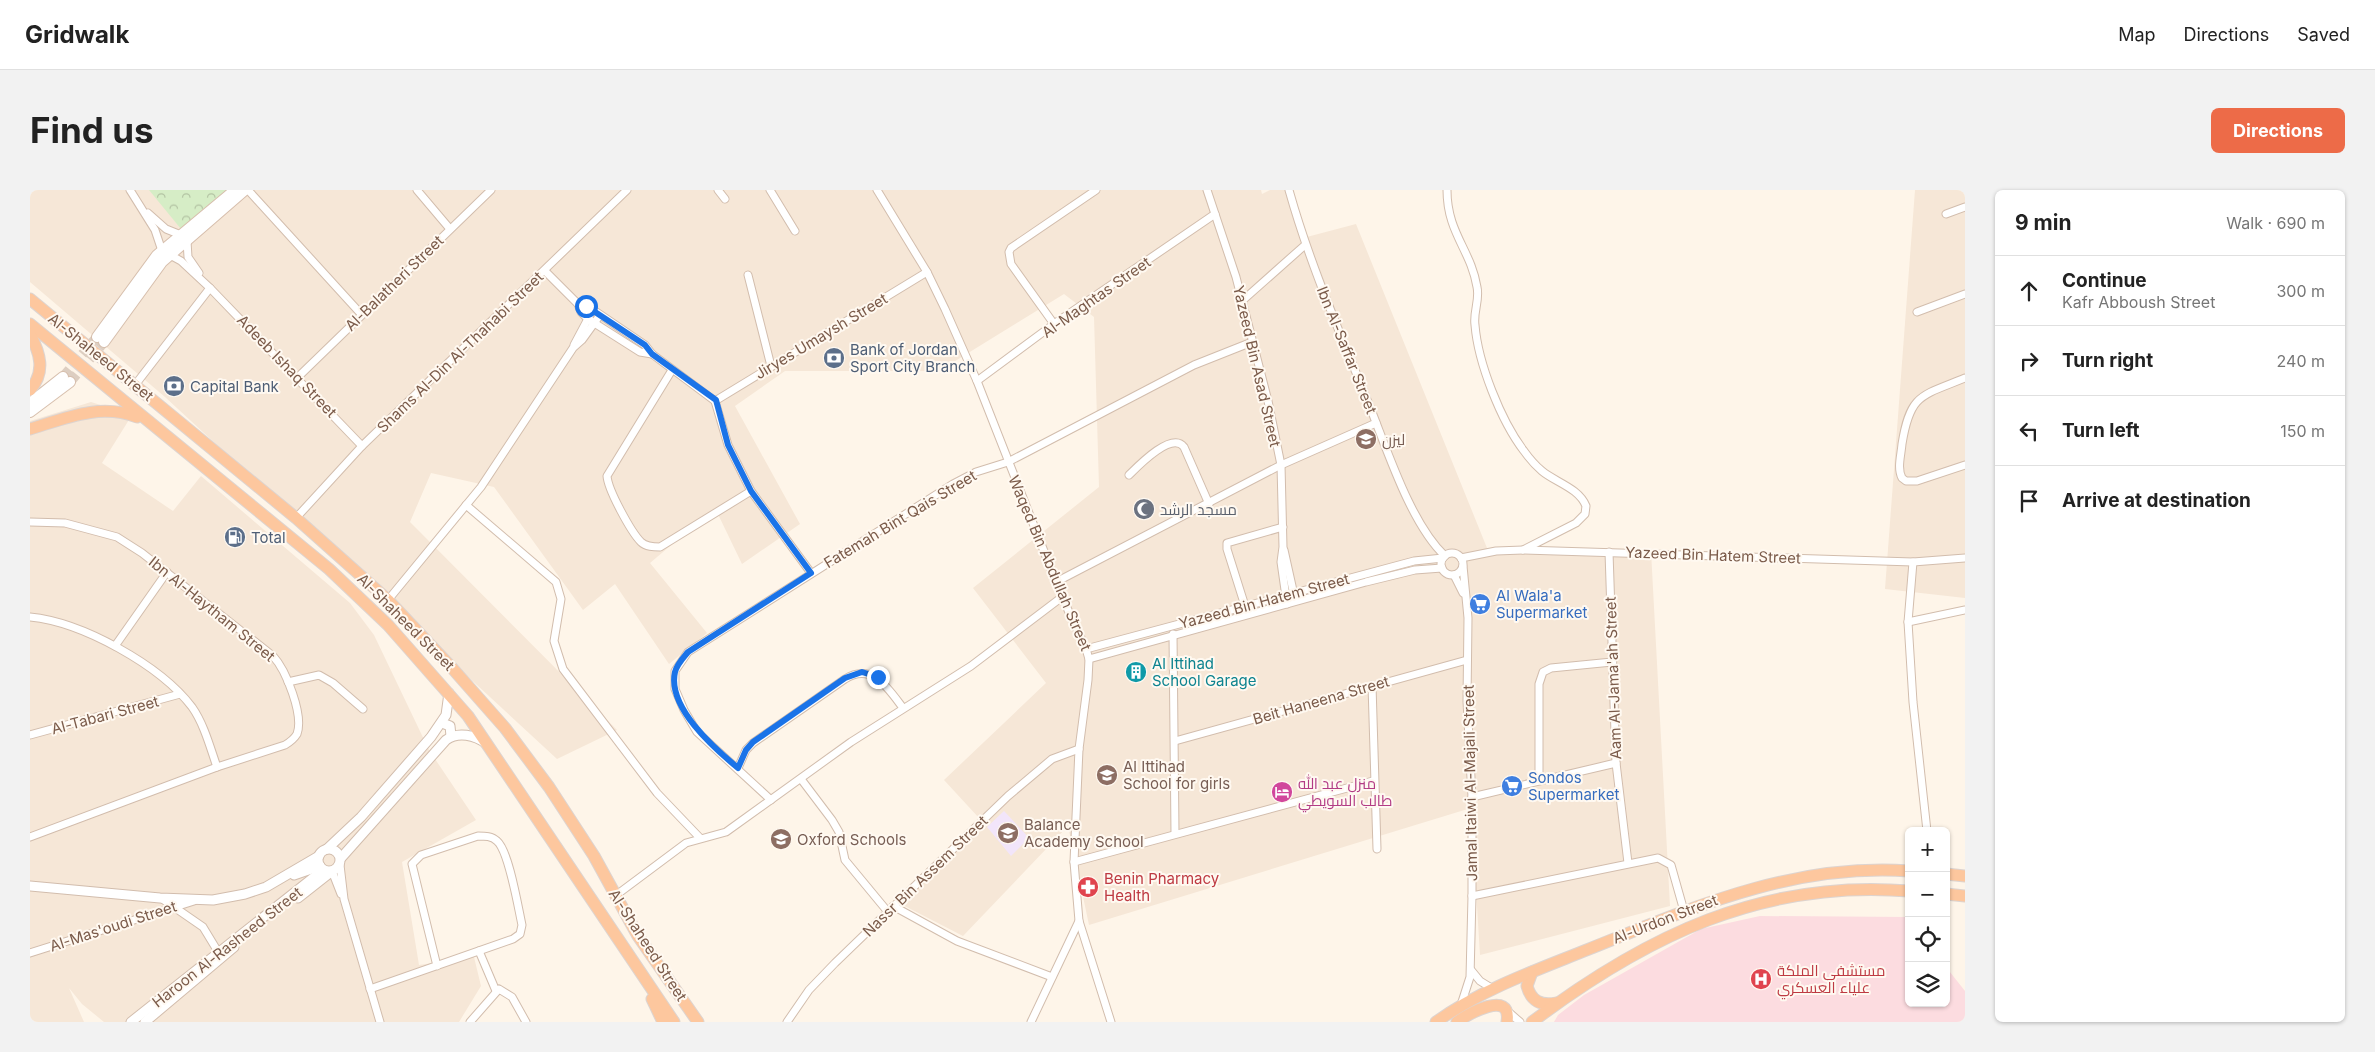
<!DOCTYPE html>
<meta charset="utf-8">
<style>
:root{--surface:#fff;--page:#f2f2f2;--text:#222;--muted:#767676;--line:#e0e0e0;--accent:#ed6b48}
body{margin:0;font-family:Inter,Cairo,sans-serif;background:var(--page);color:var(--text)}
.controls{position:absolute;right:15px;bottom:15px;display:grid;overflow:hidden;border-radius:8px;box-shadow:0 1px 4px #0004}
.controls button{width:45px;height:45px;display:grid;place-items:center;padding:0;border:0;border-bottom:1px solid var(--line);background:var(--surface);color:var(--text);font:25px sans-serif}
.stop{position:absolute;width:15px;height:15px;margin:-11px;border:4px solid #1a73e8;border-radius:50%;background:#fff}
.stop.end{background:#1a73e8;border-color:#fff;box-shadow:0 1px 5px #0008}
.list{margin:0;padding:0;list-style:none}
h2{display:flex;justify-content:space-between;align-items:center;height:65px;margin:0;padding:0 20px;font-size:21px}
h2 small{font-size:16px;font-weight:400;color:var(--muted)}
.list li{display:grid;grid-template-columns:32px 1fr auto;gap:15px;align-items:center;box-sizing:border-box;height:70px;padding:0 20px;border-top:1px solid var(--line)}
.list b{display:block;font-size:19px;white-space:nowrap}
.list p{margin:0;font-size:16px;white-space:nowrap;color:var(--muted)}
.list em{font-size:16px;font-style:normal;color:var(--muted)}
.icon{flex:none;width:28px;height:28px;fill:none;stroke:currentColor;stroke-width:2;stroke-linecap:round;stroke-linejoin:round}
.map{position:relative;flex:none;width:1935px;height:832px;overflow:hidden;border-radius:8px}
header{display:flex;align-items:center;gap:30px;box-sizing:border-box;height:70px;padding:0 25px;background:var(--surface);border-bottom:1px solid var(--line)}
header strong{font-size:24px}
nav{display:flex;gap:28px;margin-inline-start:auto;font-size:18px}
.intro{display:flex;align-items:center;justify-content:space-between;box-sizing:border-box;height:120px;padding:0 30px}
h1{margin:0;font-size:35px}
.button{padding:12px 22px;border-radius:8px;background:var(--accent);color:#fff;font-size:18px;font-weight:700}
main{display:flex;gap:30px;padding:0 30px}
aside{flex:1;background:var(--surface);border-radius:8px;box-shadow:0 1px 4px #0004}
.map>svg:first-child{display:block}
.residential{fill:#f6e7d7}
.education{fill:#f2e5fa}
.medical{fill:#fcdce0}
.park{fill:url(#park-crowns)}
.lines{fill:none;stroke-linecap:round;stroke-linejoin:round}
.secondary-tunnel{stroke:#ddcec1;stroke-width:10;stroke-dasharray:10 5;stroke-linecap:butt}
.minor-casing{stroke:#d2bdad;stroke-width:9}
.tertiary-casing{stroke:#d2bdad;stroke-width:11}
.secondary-casing{stroke:#d7bfad;stroke-width:12}
.trunk-casing{stroke:#ddd4d0;stroke-width:13}
.minor{stroke:#fff;stroke-width:7}
.tertiary{stroke:#fff;stroke-width:9}
.secondary{stroke:#fff;stroke-width:10}
.trunk{stroke:#fdc79e;stroke-width:11}
.route{stroke:#1a73e8;stroke-width:6}
.labels{text-anchor:middle;dominant-baseline:central;stroke-width:4;stroke-linejoin:round;paint-order:stroke}
.street-label{font-size:15px;fill:#7b5b4a;stroke:#fff9f1}
.service-label{font-size:15px;fill:#4e5e75;stroke:#fff9f1;text-anchor:start}
.education-label{font-size:15px;fill:#785e54;stroke:#fff9f1;text-anchor:start}
.worship-label{font-size:15px;fill:#5b616d;stroke:#fff9f1;text-anchor:start}
.shop-label{font-size:15px;fill:#366cbe;stroke:#fff9f1;text-anchor:start}
.culture-label{font-size:15px;fill:#0d838f;stroke:#fff9f1;text-anchor:start}
.hotel-label{font-size:15px;fill:#b23c85;stroke:#fff9f1;text-anchor:start}
.health-label{font-size:15px;fill:#be3a42;stroke:#fff9f1;text-anchor:start}
</style>
<header>
<strong>Gridwalk</strong>
<nav><a>Map</a><a>Directions</a><a>Saved</a></nav>
</header>
<div class="intro"><h1>Find us</h1><a class="button">Directions</a></div>
<main>
<div class="map">
<svg width="1935" height="832" viewBox="0 0 1935 832">
<defs>
<pattern id="park-crowns" width="20" height="18" patternUnits="userSpaceOnUse" patternTransform="scale(1.25)"><rect width="20" height="18" fill="#d6edc6"/><path d="M2 6a3 3 0 1 1 6 0M12 15a3 3 0 1 1 6 0" fill="none" stroke="#b3c3a3"/></pattern>
</defs>
<rect width="100%" height="100%" fill="#fef5e9"/>
<g class="residential">
<polygon points="0,0 1231,0 1232,4 1240,0 1259,0 1273,48 1326,34 1457,358 1621,361 1640,716 1450,765 1441,618 1059,735 1038,636 933,746 865,711 949,628 914,590 1016,493 943,398 1069,297 1064,127 1034,104 909,181 755,181 705,216 770,334 712,374 685,318 620,373 677,443 639,474 585,394 553,420 464,297 401,283 380,332 587,540 527,569 135,207 0,92"/>
<polygon points="1885,0 1935,0 1935,408 1855,399"/>
<polygon points="61,212 102,225 72,273 143,321 171,286 320,413 344,445 399,560 446,630 372,672 389,775 444,767 451,796 429,832 74,832 52,814 39,798 54,832 0,832 0,231"/>
</g>
<polygon class="education" points="974,621 999,648 981,666 957,637"/>
<polygon class="medical" points="1730,726 1878,727 1879,813 1916,813 1916,777 1935,801 1935,832 1524,832 1528,825 1554,805 1671,739"/>
<polygon class="park" points="119,0 198,0 151,39"/>
<g class="lines">
<g class="secondary-tunnel">
<polyline points="33,187 67,147"/>
<polyline points="40,192 74,152"/>
</g>
<g class="minor-casing">
<g id="minor">
<polyline points="100,0 125,40 132,61"/>
<polyline points="218,0 331,124"/>
<polyline points="387,0 420,39"/>
<polyline points="688,0 695,9"/>
<polyline points="740,0 765,41"/>
<polyline points="847,0 897,82 915,119 947,191 1032,407 1056,459 1059,469 1058,490 1049,559 1044,672 1049,731 1081,832"/>
<polyline points="1177,0 1206,87 1238,211 1251,275 1253,357 1251,372 1257,414"/>
<path d="M1259,0C1280,75 1311,145 1340,217C1358,262 1381,334 1415,366"/>
<path d="M1417,0C1417,43 1441,60 1447,97C1450,110 1443,122 1445,135C1448,173 1471,231 1494,261C1499,268 1505,275 1512,281C1525,292 1549,298 1556,316L1555,324L1546,333L1493,360"/>
<polyline points="118,23 136,39 151,45"/>
<polyline points="1916,24 1935,17"/>
<polyline points="157,51 158,67 169,83"/>
<polyline points="140,65 151,71 180,98 332,256"/>
<polyline points="515,81 548,114 551,122 558,129 610,162 622,164"/>
<polyline points="718,85 741,176"/>
<polyline points="1212,111 1275,55"/>
<polyline points="548,114 556,115 615,155 622,164 685,211 698,255 721,301 781,383"/>
<polyline points="1887,122 1935,104"/>
<polyline points="1024,134 981,74 979,62 981,58 1066,0"/>
<polyline points="544,155 560,125"/>
<path d="M642,180L577,286C578,300 601,342 611,352C616,357 624,357 630,357L721,301"/>
<polyline points="268,187 461,0"/>
<path d="M1935,188C1891,206 1880,204 1872,254C1871,266 1867,278 1872,288L1876,291H1887L1935,275"/>
<polyline points="947,191 1024,134 1185,24"/>
<polyline points="105,195 180,98"/>
<polyline points="685,211 897,82"/>
<path d="M1099,285C1109,275 1142,241 1154,257L1179,314"/>
<polyline points="436,315 526,392 531,409 524,451 533,479 627,603 670,648"/>
<polyline points="266,328 332,256 597,0"/>
<path d="M0,332L35,333L87,347L112,363L243,466C256,480 274,525 267,544C264,549 260,552 255,555L187,577L0,647"/>
<polyline points="1254,360 1264,405"/>
<polyline points="1579,362 1586,573 1598,673"/>
<circle cx="1422" cy="374" r="11"/>
<polyline points="1431,368 1466,361 1493,360 1883,372 1935,368"/>
<polyline points="1883,372 1878,432 1883,512 1897,641"/>
<polyline points="1424,385 1433,403"/>
<polyline points="1026,392 1251,275 1346,233"/>
<polyline points="358,410 451,297 543,158 552,150 570,125"/>
<polyline points="1215,416 1197,359 1197,353 1253,337"/>
<path d="M0,427C52,432 130,475 162,517C174,534 180,557 187,577"/>
<polyline points="1878,432 1935,420"/>
<polyline points="1143,444 1145,643"/>
<polyline points="85,456 137,382"/>
<polyline points="1056,459 1384,371 1413,368"/>
<polyline points="1059,469 1336,392 1385,380 1412,378"/>
<polyline points="258,492 289,485 303,493 333,519"/>
<polyline points="1342,495 1347,659"/>
<polyline points="0,545 150,504"/>
<polyline points="1145,551 1437,470"/>
<path d="M708,578L716,560L723,553L815,489C842,472 858,498 873,518"/>
<polyline points="771,589 802,630 809,642 815,670 858,722"/>
<polyline points="1509,590 1509,494 1513,482 1521,478 1582,472"/>
<polyline points="1442,607 1586,573"/>
<polyline points="741,610 667,542 654,520 645,499 645,481 658,462 923,294 946,282 978,272 1164,175 1222,152"/>
<polyline points="1044,672 1343,591"/>
<polyline points="310,675 314,709 350,832"/>
<polyline points="302,681 311,704"/>
<polyline points="585,706 656,653 696,642 821,552 941,476 1032,407"/>
<polyline points="1442,706 1628,668 1641,675 1654,721"/>
<polyline points="131,708 173,737 190,765"/>
<polyline points="863,716 927,751 1022,787"/>
<polyline points="449,761 466,801"/>
<polyline points="0,763 164,711"/>
<polyline points="1441,780 1450,791 1463,799"/>
<path d="M340,799L483,749L490,744L492,735C488,717 479,661 467,651C462,646 455,646 448,646L391,665L382,674L407,776"/>
<polyline points="1431,815 1440,787 1442,706 1442,607 1437,511 1438,428 1433,376"/>
<polyline points="1475,819 1490,832"/>
<polyline points="440,832 469,799 482,807 496,832"/>
<polyline points="757,832 779,800 805,773 978,606 1022,569 1049,559"/>
<polyline points="1001,832 1049,731"/>
</g>
</g>
<g class="tertiary-casing">
<g id="tertiary">
<polyline points="412,533 420,536 421,546"/>
<circle cx="299" cy="670" r="11"/>
<polyline points="297,659 331,627 401,547 416,525 419,503"/>
<path d="M311,668L416,550C428,541 445,545 457,554"/>
<polyline points="264,685 290,676"/>
<polyline points="0,696 130,708 183,710 215,704 236,697 289,666"/>
<polyline points="268,708 301,682"/>
<polyline points="101,832 293,680"/>
<polyline points="115,832 204,757"/>
</g>
</g>
<g class="secondary-casing">
<g id="secondary">
<polyline points="67,147 127,65 205,0"/>
<polyline points="74,152 132,72 215,0"/>
<polyline points="0,213 33,187"/>
<polyline points="0,222 40,192"/>
</g>
</g>
<g class="trunk-casing">
<g id="trunk">
<polyline points="0,109 266,328 358,410 423,479 475,538 519,597 564,666 608,746 668,832"/>
<polyline points="0,134 299,379 358,435 438,526 644,832"/>
<path d="M0,144C10,163 16,182 0,200"/>
<path d="M0,239C36,228 70,213 107,227"/>
<polyline points="1916,684 1935,686"/>
<polyline points="1916,704 1935,706"/>
<path d="M1502,782L1497,796C1501,811 1511,816 1526,813"/>
<polyline points="622,809 633,832"/>
<path d="M1406,832C1452,799 1507,780 1559,759C1664,717 1763,673 1879,681"/>
<path d="M1427,832C1437,825 1482,798 1477,832"/>
<path d="M1502,832C1616,746 1733,689 1879,701"/>
</g>
</g>
<use href="#minor" class="minor"/>
<use href="#tertiary" class="tertiary"/>
<use href="#secondary" class="secondary"/>
<use href="#trunk" class="trunk"/>
</g>
<g class="lines">
<path class="route" d="M556,116L615,155L622,164L686,210L698,255L721,301L781,383L658,462C653,468 647,474 645,482C637,517 684,558 708,578L716,560L723,552L815,488L832,482L848,487"/>
</g>
<defs>
<g id="bank-disc" transform="scale(1.125)"><circle r="9.5" fill="#5c6f8a" stroke="#fff9f1"/><path d="M-6-4H6V4H-6ZM0-2.3a2.3 2.3 0 1 0 0 4.6a2.3 2.3 0 1 0 0-4.6Z" fill="#fff"/></g>
<g id="school-disc" transform="scale(1.125)"><circle r="9.5" fill="#8d6e63" stroke="#fff9f1"/><path d="M0-5L7-2L0 1L-7-2ZM-4 1L0 2.5L4 1V4Q0 6-4 4Z" fill="#fff"/></g>
<g id="mosque-disc" transform="scale(1.125)"><circle r="9.5" fill="#6b7280" stroke="#fff9f1"/><path d="M3.5-4.9A6 6 0 1 0 3.5 4.9A5 5 0 1 1 3.5-4.9Z" fill="#fff"/></g>
<g id="fuel-disc" transform="scale(1.125)"><circle r="9.5" fill="#5c6f8a" stroke="#fff9f1"/><path d="M-5.5-6h7V0h2V4h1.3V-2.5L3-4.5l.8-.8L6-3V5H2.5V1h-1V6h-7ZM-4.2-4.7v3.2H.2V-4.7Z" fill="#fff"/></g>
<g id="supermarket-disc" transform="scale(1.125)"><circle r="9.5" fill="#3f7fe0" stroke="#fff9f1"/><path d="M-6-5.5h2.5l.6 2H6L4.5 2H-2.5L-4.4-4H-6ZM-1.5 3.2a1.3 1.3 0 1 0 .1 0ZM3 3.2a1.3 1.3 0 1 0 .1 0Z" fill="#fff"/></g>
<g id="building-disc" transform="scale(1.125)"><circle r="9.5" fill="#0f9aa8" stroke="#fff9f1"/><path d="M-4-6H4V6H1V3H-1V6H-4ZM-2.5-4.3h1.7v1.8h-1.7ZM.8-4.3h1.7v1.8H.8ZM-2.5-1h1.7V.8h-1.7ZM.8-1h1.7V.8H.8Z" fill="#fff"/></g>
<g id="hotel-disc" transform="scale(1.125)"><circle r="9.5" fill="#d1479c" stroke="#fff9f1"/><path d="M-6-4.5h1.5V1H6V5H4.5V3h-9V5H-6ZM-4 0a1.8 1.8 0 1 1 3.6 0ZM.5 0V-2.5h3Q6-2.5 6 0Z" fill="#fff"/></g>
<g id="pharmacy-disc" transform="scale(1.125)"><circle r="9.5" fill="#e0444e" stroke="#fff9f1"/><path d="M-2-6h4v4h4v4h-4v4h-4v-4h-4v-4h4Z" fill="#fff"/></g>
<g id="hospital-disc" transform="scale(1.125)"><circle r="9.5" fill="#e0444e" stroke="#fff9f1"/><path d="M-5-5h3v3.5h4V-5h3V5h-3V1.5h-4V5h-3Z" fill="#fff"/></g>
</defs>
<g fill-rule="evenodd">
<use href="#bank-disc" x="804" y="168"/>
<use href="#bank-disc" x="144" y="196"/>
<use href="#school-disc" x="1336" y="249"/>
<use href="#mosque-disc" x="1114" y="319"/>
<use href="#fuel-disc" x="205" y="347"/>
<use href="#supermarket-disc" x="1450" y="414"/>
<use href="#building-disc" x="1106" y="482"/>
<use href="#school-disc" x="1077" y="585"/>
<use href="#supermarket-disc" x="1482" y="596"/>
<use href="#hotel-disc" x="1252" y="602"/>
<use href="#school-disc" x="978" y="643"/>
<use href="#school-disc" x="751" y="649"/>
<use href="#pharmacy-disc" x="1058" y="697"/>
<use href="#hospital-disc" x="1731" y="789"/>
</g>
<g class="labels">
<g class="street-label">
<text transform="translate(364 93) rotate(-44)">Al-Balatheri Street</text>
<text transform="translate(1066 107) rotate(-35)">Al-Maghtas Street</text>
<text transform="translate(791 146) rotate(-31)">Jiryes Umaysh Street</text>
<text transform="translate(1317 160) rotate(68)">Ibn Al-Saffar Street</text>
<text transform="translate(430 162) rotate(-44)">Shams Al-Din Al-Thahabi Street</text>
<text transform="translate(71 167) rotate(39)">Al-Shaheed Street</text>
<text transform="translate(257 176) rotate(46)">Adeeb Ishaq Street</text>
<text transform="translate(1227 176) rotate(77)">Yazeed Bin Asad Street</text>
<text transform="translate(870 329) rotate(-31)">Fatemah Bint Qais Street</text>
<text transform="translate(1683 365) rotate(2)">Yazeed Bin Hatem Street</text>
<text transform="translate(1020 373) rotate(67)">Waqed Bin Abdullah Street</text>
<text transform="translate(1234 411) rotate(-15)">Yazeed Bin Hatem Street</text>
<text transform="translate(182 419) rotate(39)">Ibn Al-Haytham Street</text>
<text transform="translate(376 432) rotate(45)">Al-Shaheed Street</text>
<text transform="translate(1583 488) rotate(-92)">Aam Al-Jama'ah Street</text>
<text transform="translate(1291 510) rotate(-16)">Beit Haneena Street</text>
<text transform="translate(75 525) rotate(-15)">Al-Tabari Street</text>
<text transform="translate(1440 593) rotate(-91)">Jamal Itaiwi Al-Majali Street</text>
<text transform="translate(895 686) rotate(-44)">Nassr Bin Assem Street</text>
<text transform="translate(1635 729) rotate(-21)">Al-Urdon Street</text>
<text transform="translate(83 736) rotate(-18)">Al-Mas'oudi Street</text>
<text transform="translate(618 755) rotate(57)">Al-Shaheed Street</text>
<text transform="translate(197 757) rotate(-38)">Haroon Al-Rasheed Street</text>
</g>
<g class="service-label">
<text x="820" y="159">Bank of Jordan<tspan x="820" dy="17">Sport City Branch</tspan></text>
<text x="160" y="196">Capital Bank</text>
<text x="221" y="347">Total</text>
</g>
<g class="education-label">
<text x="1352" y="249">ليزن</text>
<text x="1093" y="576">Al Ittihad<tspan x="1093" dy="17">School for girls</tspan></text>
<text x="994" y="634">Balance<tspan x="994" dy="17">Academy School</tspan></text>
<text x="767" y="649">Oxford Schools</text>
</g>
<g class="worship-label">
<text x="1130" y="319">مسجد الرشد</text>
</g>
<g class="shop-label">
<text x="1466" y="405">Al Wala'a<tspan x="1466" dy="17">Supermarket</tspan></text>
<text x="1498" y="587">Sondos<tspan x="1498" dy="17">Supermarket</tspan></text>
</g>
<g class="culture-label">
<text x="1122" y="473">Al Ittihad<tspan x="1122" dy="17">School Garage</tspan></text>
</g>
<g class="hotel-label">
<text x="1268" y="593">منزل عبد الله<tspan x="1268" dy="17">طالب السويطي</tspan></text>
</g>
<g class="health-label">
<text x="1074" y="688">Benin Pharmacy<tspan x="1074" dy="17">Health</tspan></text>
<text x="1747" y="780">مستشفى الملكة<tspan x="1747" dy="17">علياء العسكري</tspan></text>
</g>
</g>
</svg>
<div class="controls">
<button>+</button>
<button>−</button>
<button><svg class="icon" aria-label="locate" viewBox="0 0 24 24"><circle cx="12" cy="12" r="6"/><path d="M12 2v4M12 18v4M2 12h4M18 12h4"/></svg></button>
<button><svg class="icon" aria-label="layers" viewBox="0 0 24 24"><path d="M12 4l9 5-9 5-9-5zM3 14l9 5 9-5"/></svg></button>
</div>
<div class="stop" style="left:556px;top:116px"></div>
<div class="stop end" style="left:848px;top:487px"></div>
</div>
<aside>
<h2>9 min<small>Walk · 690 m</small></h2>
<ul class="list">
<li><svg class="icon" aria-label="ahead" viewBox="0 0 24 24"><path d="M12 20V5M6 11l6-6 6 6"/></svg><div><b>Continue</b><p>Kafr Abboush Street</p></div><em>300 m</em></li>
<li><svg class="icon" aria-label="right" viewBox="0 0 24 24"><path d="M7 20v-9h11M14 6l5 5-5 5"/></svg><div><b>Turn right</b></div><em>240 m</em></li>
<li><svg class="icon" aria-label="left" viewBox="0 0 24 24"><path d="M17 20v-9H6M10 6l-5 5 5 5"/></svg><div><b>Turn left</b></div><em>150 m</em></li>
<li><svg class="icon" aria-label="arrive" viewBox="0 0 24 24"><path d="M6 21V4h12l-3 4 3 4H6"/></svg><div><b>Arrive at destination</b></div></li>
</ul>
</aside>
</main>
